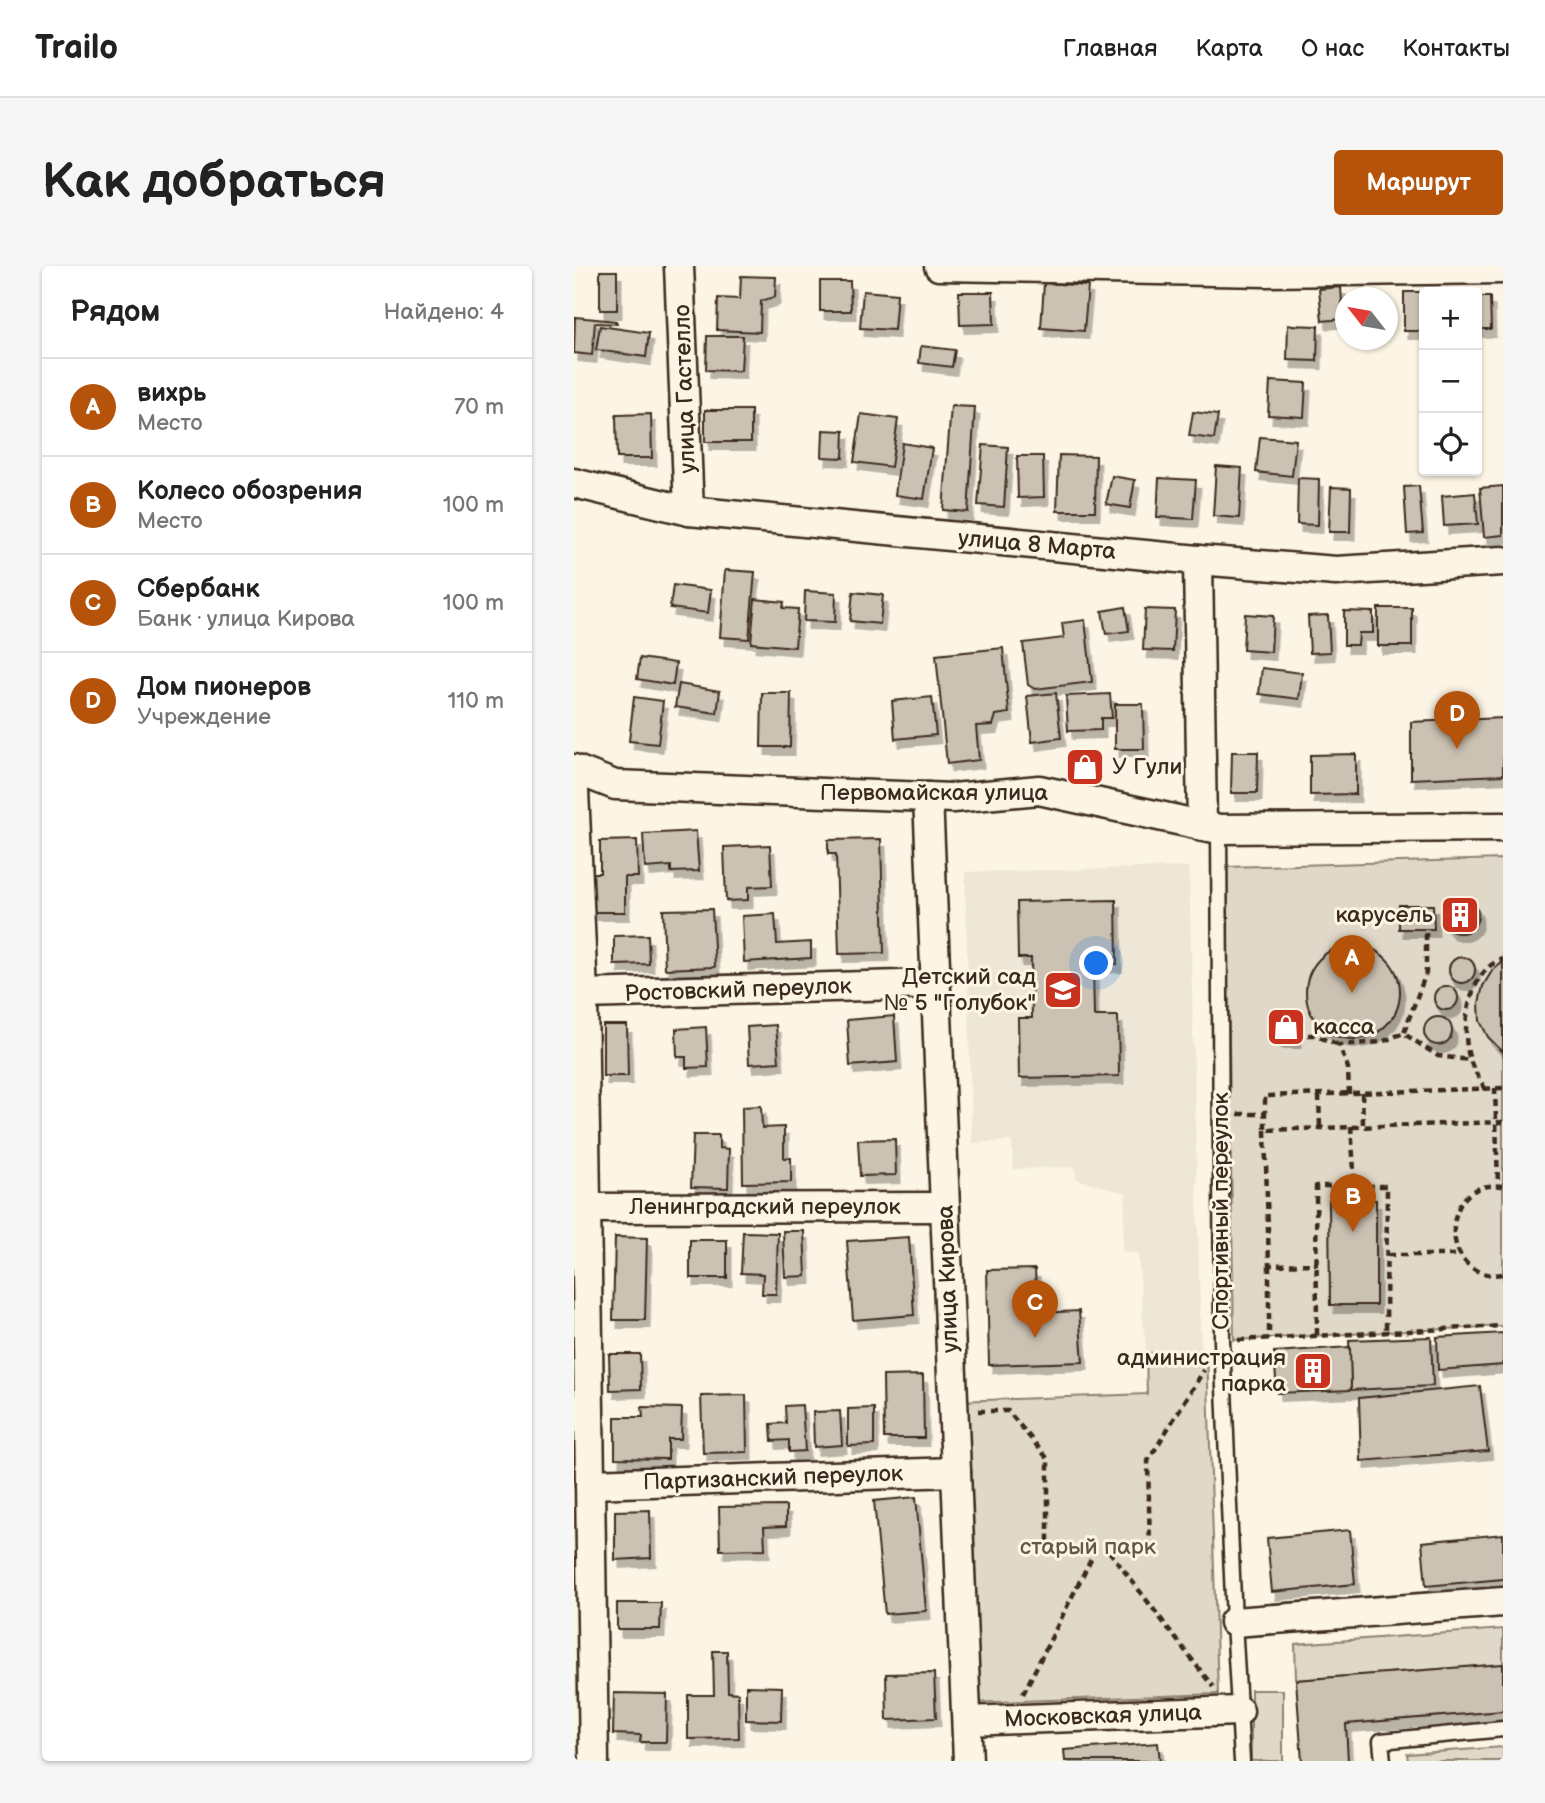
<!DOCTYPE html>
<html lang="ru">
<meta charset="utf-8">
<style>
:root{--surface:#fff;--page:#f6f6f6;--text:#222;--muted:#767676;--line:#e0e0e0;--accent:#b45309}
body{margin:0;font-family:"Balsamiq Sans",sans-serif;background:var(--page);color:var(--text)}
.controls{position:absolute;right:21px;top:21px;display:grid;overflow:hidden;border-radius:7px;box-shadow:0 2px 5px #0004}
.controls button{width:63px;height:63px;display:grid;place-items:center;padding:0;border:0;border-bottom:2px solid var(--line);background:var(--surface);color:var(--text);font:35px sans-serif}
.compass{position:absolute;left:761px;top:21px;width:63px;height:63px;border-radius:50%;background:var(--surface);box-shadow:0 2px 5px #0004;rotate:301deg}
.you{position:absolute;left:523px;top:698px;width:24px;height:24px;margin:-18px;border:5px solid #fff;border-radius:50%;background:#1a73e8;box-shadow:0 0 0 10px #1a73e833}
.badge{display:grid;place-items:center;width:46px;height:46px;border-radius:50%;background:var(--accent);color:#fff;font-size:23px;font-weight:700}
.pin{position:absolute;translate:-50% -58px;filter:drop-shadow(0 2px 4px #0008)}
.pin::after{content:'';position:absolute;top:37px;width:24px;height:21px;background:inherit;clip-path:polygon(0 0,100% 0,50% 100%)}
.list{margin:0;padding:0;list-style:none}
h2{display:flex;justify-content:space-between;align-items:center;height:91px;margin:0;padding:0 28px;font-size:30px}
h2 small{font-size:23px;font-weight:400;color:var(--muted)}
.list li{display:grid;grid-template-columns:46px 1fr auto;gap:21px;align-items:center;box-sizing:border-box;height:98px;padding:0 28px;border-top:2px solid var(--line)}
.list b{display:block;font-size:26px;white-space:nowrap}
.list p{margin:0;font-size:23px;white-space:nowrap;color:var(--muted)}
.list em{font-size:23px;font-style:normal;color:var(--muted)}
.icon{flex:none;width:38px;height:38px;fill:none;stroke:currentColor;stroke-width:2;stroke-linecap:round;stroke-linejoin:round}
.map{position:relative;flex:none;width:929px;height:1495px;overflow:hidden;border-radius:7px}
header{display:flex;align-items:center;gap:42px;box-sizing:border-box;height:98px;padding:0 35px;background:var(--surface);border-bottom:2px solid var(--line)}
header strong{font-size:33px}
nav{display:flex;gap:38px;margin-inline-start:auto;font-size:24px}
.intro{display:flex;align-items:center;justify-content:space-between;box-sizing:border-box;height:168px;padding:0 42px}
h1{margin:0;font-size:49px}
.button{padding:18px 32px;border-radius:7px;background:var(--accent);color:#fff;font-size:24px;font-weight:700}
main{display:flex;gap:42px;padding:0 42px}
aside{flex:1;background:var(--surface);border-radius:7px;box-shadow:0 2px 5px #0004}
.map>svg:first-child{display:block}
.built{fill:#eee6d6}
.green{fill:#e0d8c8;stroke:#8e8173;stroke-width:2}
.building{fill:#ccc2b3;stroke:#3b2a1e;stroke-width:2;filter:url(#shadow)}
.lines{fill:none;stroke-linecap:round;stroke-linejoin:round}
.service-casing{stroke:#3b2a1e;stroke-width:19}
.minor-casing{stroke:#3b2a1e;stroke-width:33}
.path{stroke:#3b2a1e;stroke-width:4.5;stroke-dasharray:7 5;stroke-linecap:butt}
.service{stroke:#fcf5e5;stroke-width:14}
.minor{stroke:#fcf5e5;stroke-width:28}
.labels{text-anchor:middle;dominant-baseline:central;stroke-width:6;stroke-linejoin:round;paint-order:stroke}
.street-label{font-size:23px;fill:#3b2a1e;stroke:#fcf5e5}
.poi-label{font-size:23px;fill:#3b2a1e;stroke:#fcf5e5;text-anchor:end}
.park-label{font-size:23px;fill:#645648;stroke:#fcf5e5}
</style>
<header>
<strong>Trailo</strong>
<nav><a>Главная</a><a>Карта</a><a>О нас</a><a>Контакты</a></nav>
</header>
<div class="intro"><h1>Как добраться</h1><a class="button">Маршрут</a></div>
<main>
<aside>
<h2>Рядом<small>Найдено: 4</small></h2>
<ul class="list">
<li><span class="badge">A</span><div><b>вихрь</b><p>Место</p></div><em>70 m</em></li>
<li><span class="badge">B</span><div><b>Колесо обозрения</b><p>Место</p></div><em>100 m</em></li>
<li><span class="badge">C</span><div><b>Сбербанк</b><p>Банк · улица Кирова</p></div><em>100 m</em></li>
<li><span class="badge">D</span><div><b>Дом пионеров</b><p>Учреждение</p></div><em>110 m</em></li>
</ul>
</aside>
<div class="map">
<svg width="929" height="1495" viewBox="0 0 929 1495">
<defs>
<filter id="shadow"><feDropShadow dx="4.5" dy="8" stdDeviation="0" flood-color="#0004"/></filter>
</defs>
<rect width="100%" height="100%" fill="#fcf5e5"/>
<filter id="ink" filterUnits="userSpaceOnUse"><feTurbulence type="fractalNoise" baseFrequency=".0143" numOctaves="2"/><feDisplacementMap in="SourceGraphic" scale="14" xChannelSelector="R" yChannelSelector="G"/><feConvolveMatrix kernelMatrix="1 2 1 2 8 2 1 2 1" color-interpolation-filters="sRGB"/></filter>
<g filter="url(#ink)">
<polygon class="built" points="615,601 627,1085 572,1087 564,988 548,986 552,927 503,913 500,901 439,903 438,875 398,877 391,606"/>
<g class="green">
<polygon points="929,593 929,1060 660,1074 652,601"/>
<polygon points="633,1085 644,1428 394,1437 384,1135 573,1128 572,1087"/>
<polygon points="929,1363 929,1398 722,1414 721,1378"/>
<rect x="677" y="1424" width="32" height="71"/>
<polygon points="929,1481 929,1495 834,1495 833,1488"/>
</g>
<g class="building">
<rect x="26" y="5" width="17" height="39"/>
<polygon points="167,10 202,11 201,31 187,35 186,66 143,64 144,32 166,33"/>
<polygon points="246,15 276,15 277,45 246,45"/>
<polygon points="470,17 514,20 510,65 467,62"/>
<polygon points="767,21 769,53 748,55 745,23"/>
<polygon points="289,25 323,28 320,64 286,62"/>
<polygon points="385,26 419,26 420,58 386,59"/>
<polygon points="830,26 865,26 850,26 850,65 830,65"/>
<polygon points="903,31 916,31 917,63 903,63"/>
<polygon points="1,51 42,55 43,58 21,57 18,89 0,87"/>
<polygon points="714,59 744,60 743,95 713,94"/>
<polygon points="26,60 75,67 72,91 22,84"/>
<polygon points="133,70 169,70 167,105 132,104"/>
<polygon points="347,80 381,84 378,101 345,97"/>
<polygon points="696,115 732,117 730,151 694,149"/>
<polygon points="377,140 401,141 394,246 369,244"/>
<rect x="131" y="144" width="46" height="32"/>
<polygon points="619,146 644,149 640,173 615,170"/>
<polygon points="77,148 78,192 43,192 42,149"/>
<polygon points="287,148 324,153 317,201 280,196"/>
<polygon points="249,164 270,165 269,192 248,191"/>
<polygon points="686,171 722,174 718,210 682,206"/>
<polygon points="328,177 358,182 350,233 321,229"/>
<polygon points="409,179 434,181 430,241 404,239"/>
<polygon points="485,189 522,190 521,245 483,245"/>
<polygon points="443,190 469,190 470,231 444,232"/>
<polygon points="642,200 668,202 665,252 639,250"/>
<polygon points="538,210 561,214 556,242 532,238"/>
<polygon points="585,212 622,214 619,253 583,251"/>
<polygon points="724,212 745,213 744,259 723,258"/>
<polygon points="845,220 849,267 833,268 830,221"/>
<polygon points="929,220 929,269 910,271 906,222"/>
<polygon points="757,221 777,222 776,266 755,266"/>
<polygon points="901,227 904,258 870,260 868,230"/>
<polygon points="151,304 181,306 175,373 146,371"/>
<polygon points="99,319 137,324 134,347 96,342"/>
<polygon points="231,325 262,327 261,356 230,355"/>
<polygon points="279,326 309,329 306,358 276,355"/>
<polygon points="181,333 210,336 209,342 224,343 221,381 177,377"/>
<polygon points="551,341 555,365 532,368 528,345"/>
<rect x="804" y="342" width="34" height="38"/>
<polygon points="571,343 601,344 599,385 569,384"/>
<polygon points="770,345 799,346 799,367 785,367 784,379 770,379"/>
<polygon points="671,348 699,350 697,386 669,384"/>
<polygon points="754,349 756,386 736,387 734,350"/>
<polygon points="511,354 518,416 461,423 454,419 449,377 490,372 488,357"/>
<polygon points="429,382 435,447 422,449 419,459 402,460 405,494 373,498 362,389"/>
<polygon points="66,392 102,397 99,419 63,413"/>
<polygon points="688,402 728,407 725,433 685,428"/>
<polygon points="105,418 146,425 143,447 101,441"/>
<polygon points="188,427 217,427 216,481 187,481"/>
<polygon points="482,427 487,472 458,476 453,430"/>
<polygon points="536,428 538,452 527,452 527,464 494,465 492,430"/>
<polygon points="60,431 89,435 84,478 55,475"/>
<polygon points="358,431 362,469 321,473 318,435"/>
<polygon points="541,438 569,438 570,483 541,483"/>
<polygon points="929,452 929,509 837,513 837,456"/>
<polygon points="658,486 684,486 683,527 657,527"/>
<polygon points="782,488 782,528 736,529 736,489"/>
<polygon points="122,565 125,605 97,606 97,600 71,602 69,568"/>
<polygon points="307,573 310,687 265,688 262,588 254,588 254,574"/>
<polygon points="63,574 64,611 51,611 51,646 19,646 18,607 26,607 26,575"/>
<polygon points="196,579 198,620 174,621 174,634 152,635 150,581"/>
<circle cx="886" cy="649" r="18"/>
<polygon points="542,634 543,698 519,699 520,750 544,750 545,810 445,812 444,752 458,752 457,692 444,692 443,636"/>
<polygon points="825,639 859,639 860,663 825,663"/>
<polygon points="138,643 141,701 91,703 89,644"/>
<polygon points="201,648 203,678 237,676 237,692 170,696 168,650"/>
<polygon points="74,669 75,698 40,699 40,670"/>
<circle cx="779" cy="726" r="47"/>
<circle cx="888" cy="704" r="13"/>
<polygon points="929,696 929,786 914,771 906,755 905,737 909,720 918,705"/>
<circle cx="872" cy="732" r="12"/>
<polygon points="320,750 323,796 276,800 273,754"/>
<circle cx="864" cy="765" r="14"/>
<polygon points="703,752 721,752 722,774 703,774"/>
<polygon points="29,759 53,759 54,810 29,810"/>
<polygon points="202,759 205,796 175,798 173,761"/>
<polygon points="132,761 134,801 112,802 112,791 103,791 102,763"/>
<polygon points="187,840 188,862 210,861 210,892 217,892 217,916 169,917 168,841"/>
<polygon points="119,869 145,869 145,882 155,883 154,922 117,921"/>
<polygon points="321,873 322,909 286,910 284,874"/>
<polygon points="755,934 802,934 802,1039 756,1039"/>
<polygon points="209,965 230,965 232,1010 211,1011"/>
<polygon points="169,966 204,967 202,1028 188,1028 189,1008 167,1007"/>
<polygon points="41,971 73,972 71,1054 39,1054"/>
<polygon points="335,971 340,1049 279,1054 273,975"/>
<rect x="116" y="974" width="37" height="38"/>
<polygon points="461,1003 463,1047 505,1045 509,1096 415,1099 413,1004"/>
<polygon points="929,1067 929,1099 864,1104 863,1071"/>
<polygon points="857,1071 859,1120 777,1124 775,1074"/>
<polygon points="776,1081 777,1124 703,1127 700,1086"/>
<polygon points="35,1088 66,1088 67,1123 36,1124"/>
<polygon points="349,1109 350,1172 310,1172 309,1110"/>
<polygon points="906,1120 914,1185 787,1195 785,1132"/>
<polygon points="172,1129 173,1186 129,1187 127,1130"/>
<polygon points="228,1139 231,1185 215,1186 215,1174 198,1175 197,1158 212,1157 211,1140"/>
<polygon points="68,1141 108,1142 107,1173 94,1173 94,1193 41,1192 41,1151 69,1151"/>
<polygon points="300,1142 300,1179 274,1180 274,1143"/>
<polygon points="266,1145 268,1179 240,1181 239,1146"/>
<polygon points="342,1231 352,1345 311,1348 300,1235"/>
<polygon points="212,1240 212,1260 190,1261 191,1283 146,1284 145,1241"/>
<polygon points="76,1244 77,1292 41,1294 41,1245"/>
<polygon points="776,1264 781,1318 698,1326 693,1272"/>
<polygon points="929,1268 929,1313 852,1320 848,1276"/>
<polygon points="43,1337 87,1337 86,1363 43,1363"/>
<polygon points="139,1385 153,1385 154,1426 164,1427 165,1472 114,1473 114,1429 140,1429"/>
<polygon points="929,1398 929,1445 772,1458 774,1495 728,1495 722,1414"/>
<polygon points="360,1407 362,1452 313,1454 312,1408"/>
<polygon points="172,1420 208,1421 207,1455 172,1454"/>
<polygon points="40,1427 93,1428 92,1476 66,1476 67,1469 39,1468"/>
<polygon points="584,1477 586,1495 491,1495 490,1484"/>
</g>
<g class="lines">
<g class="service-casing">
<g id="service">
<polyline points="645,563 648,1075 660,1356 668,1495"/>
<polyline points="809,1495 807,1475 929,1463"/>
</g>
</g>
<g class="minor-casing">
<g id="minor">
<polyline points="105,0 115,245"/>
<polyline points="365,0 693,6 929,3"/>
<polyline points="0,217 115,245 624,294 762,305 929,295"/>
<polyline points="624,294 628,561"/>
<polyline points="0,503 41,519 379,532 465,524 645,563 929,561"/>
<polyline points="0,524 9,728 20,1495"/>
<polyline points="354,531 394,1495"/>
<polyline points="9,728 361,718"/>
<polyline points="12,942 371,941"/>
<polyline points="16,1218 382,1206"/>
<polyline points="660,1356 929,1336"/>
<polyline points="393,1455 665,1445"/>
</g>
</g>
<g class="path">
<polyline points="830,766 852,707 852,663"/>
<polyline points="722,769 740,769 765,779"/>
<polyline points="921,822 924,919"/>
<polyline points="929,822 691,830 691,864 929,856"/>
<path d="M911,823C907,814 899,804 896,794C887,767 893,720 915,701C918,697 925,695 929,693"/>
<polyline points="788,827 789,859"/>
<polyline points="775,828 774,802 765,779 808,776 829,767 864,790 896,794"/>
<polyline points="745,829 746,861"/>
<polyline points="664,848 691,848"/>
<polyline points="777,860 781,920 813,920 812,1066"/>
<polyline points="691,864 695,999 744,998"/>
<path d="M929,920C862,911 865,1018 929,1008"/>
<polyline points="814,989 886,989"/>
<polyline points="695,999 695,1072"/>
<polyline points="743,1069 742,920 781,920"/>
<polyline points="664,1074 929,1060"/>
<polyline points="404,1145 434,1145 474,1193 474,1286 576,1283 574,1195 630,1104"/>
<polyline points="535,1285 639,1421"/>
<polyline points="449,1428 521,1285"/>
</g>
<use href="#service" class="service"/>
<use href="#minor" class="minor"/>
</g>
</g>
<defs>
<g id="shop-square" transform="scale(2.0125)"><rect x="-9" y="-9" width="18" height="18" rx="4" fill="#c8321e" stroke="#fcf5e5"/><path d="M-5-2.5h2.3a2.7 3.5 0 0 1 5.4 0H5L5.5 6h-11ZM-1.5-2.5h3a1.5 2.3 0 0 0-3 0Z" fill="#fff"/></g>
<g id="building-square" transform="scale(2.0125)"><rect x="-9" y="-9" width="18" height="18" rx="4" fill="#c8321e" stroke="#fcf5e5"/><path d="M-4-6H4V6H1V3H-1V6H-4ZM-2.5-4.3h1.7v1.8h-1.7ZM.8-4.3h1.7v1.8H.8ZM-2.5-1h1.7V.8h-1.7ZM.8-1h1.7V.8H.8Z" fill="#fff"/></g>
<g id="school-square" transform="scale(2.0125)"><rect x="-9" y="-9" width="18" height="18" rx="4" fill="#c8321e" stroke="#fcf5e5"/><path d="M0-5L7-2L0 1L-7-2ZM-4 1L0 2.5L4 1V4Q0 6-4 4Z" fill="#fff"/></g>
</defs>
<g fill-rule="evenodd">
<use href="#shop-square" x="511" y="501"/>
<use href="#building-square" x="886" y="649"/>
<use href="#school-square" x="489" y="724"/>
<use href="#shop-square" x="712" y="761"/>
<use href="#building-square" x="739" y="1105"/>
</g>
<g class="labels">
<g class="street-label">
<text transform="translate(111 123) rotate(-92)">улица Гастелло</text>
<text transform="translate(463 279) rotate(5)">улица 8 Марта</text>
<text x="360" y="527">Первомайская улица</text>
<text transform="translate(164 724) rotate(-2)">Ростовский переулок</text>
<text x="191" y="941">Ленинградский переулок</text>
<text transform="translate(647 945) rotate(-90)">Спортивный переулок</text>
<text transform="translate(374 1013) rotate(-92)">улица Кирова</text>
<text transform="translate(199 1212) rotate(-2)">Партизанский переулок</text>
<text transform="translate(529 1450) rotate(-2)">Московская улица</text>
</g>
<g class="poi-label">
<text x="538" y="501" text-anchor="start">У Гули</text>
<text x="859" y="649">карусель</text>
<text x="462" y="711">Детский сад<tspan x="462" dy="26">№ 5 "Голубок"</tspan></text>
<text x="739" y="761" text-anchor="start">касса</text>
<text x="712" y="1092">администрация<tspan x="712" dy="26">парка</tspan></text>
</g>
<g class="park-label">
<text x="514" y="1281">старый парк</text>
</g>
</g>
</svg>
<div class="controls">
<button>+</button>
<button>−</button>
<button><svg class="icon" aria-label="locate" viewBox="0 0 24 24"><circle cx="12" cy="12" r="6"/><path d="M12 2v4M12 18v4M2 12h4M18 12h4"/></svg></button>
</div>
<svg class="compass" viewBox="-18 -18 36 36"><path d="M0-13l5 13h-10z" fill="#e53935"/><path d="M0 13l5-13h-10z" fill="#767676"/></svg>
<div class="you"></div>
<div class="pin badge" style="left:778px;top:727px">A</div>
<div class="pin badge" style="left:779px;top:966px">B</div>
<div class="pin badge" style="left:461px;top:1072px">C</div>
<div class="pin badge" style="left:883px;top:483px">D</div>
</div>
</main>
